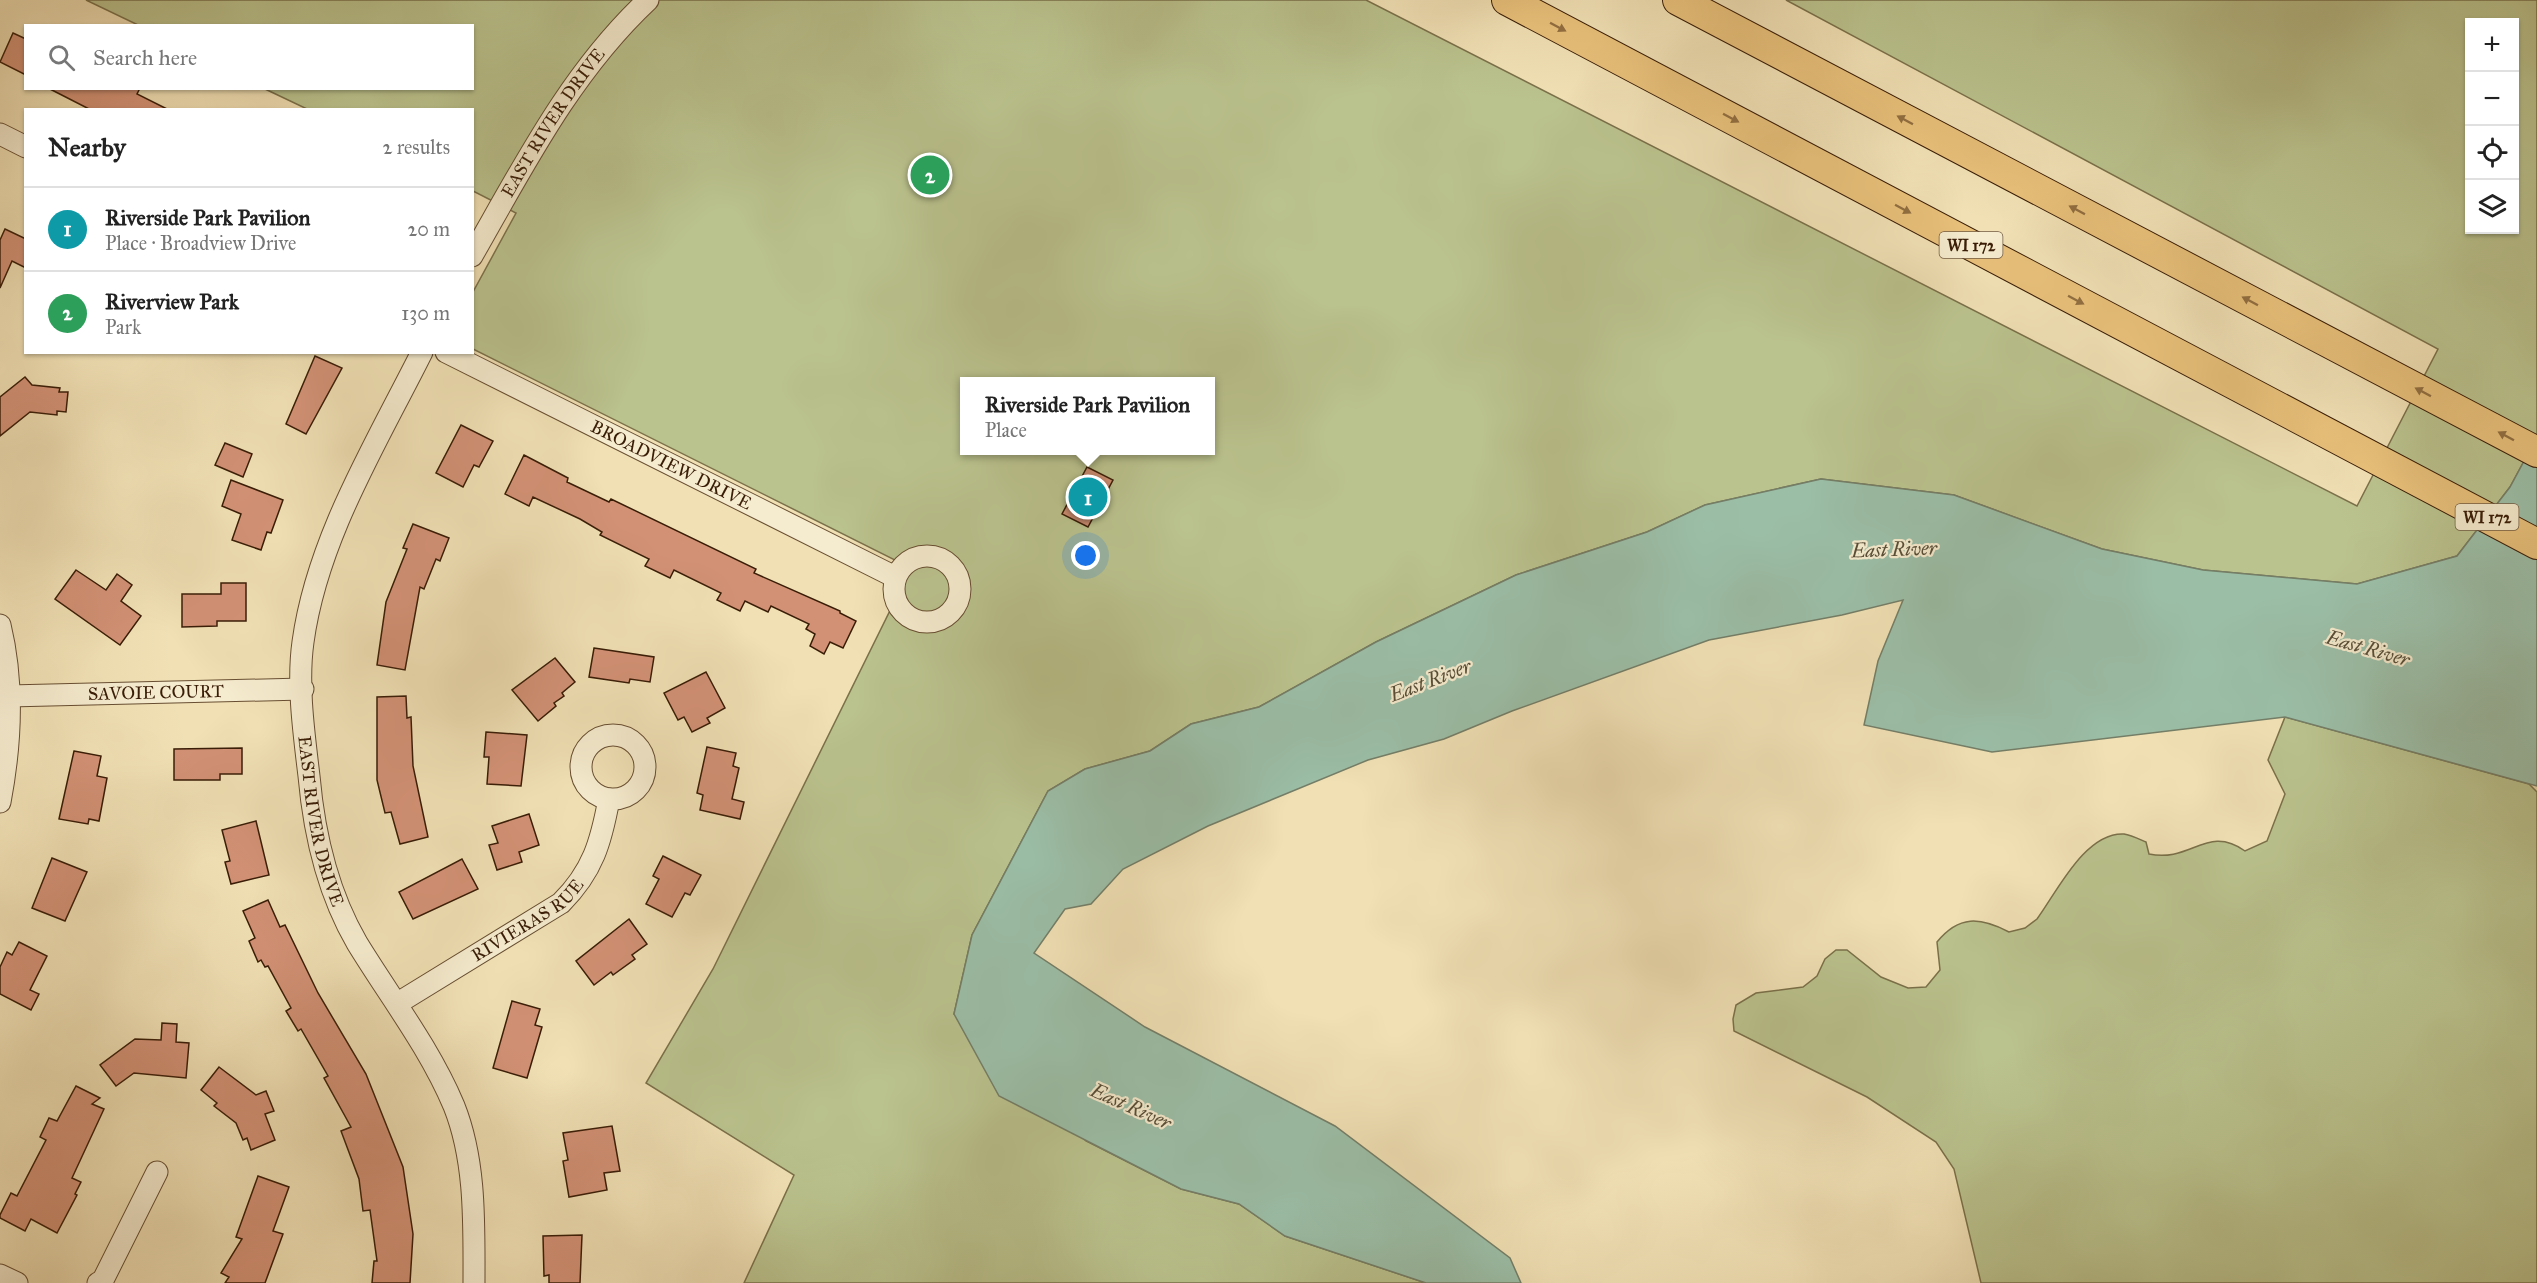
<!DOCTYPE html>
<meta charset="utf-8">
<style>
:root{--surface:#fff;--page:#f6f6f6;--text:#222;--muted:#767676;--line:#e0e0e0;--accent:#7c3aed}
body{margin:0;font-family:"IM FELL Great Primer",serif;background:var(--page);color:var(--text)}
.controls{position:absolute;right:18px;top:18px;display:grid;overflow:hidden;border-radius:0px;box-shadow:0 2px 4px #0004}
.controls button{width:54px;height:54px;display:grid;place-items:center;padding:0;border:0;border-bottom:2px solid var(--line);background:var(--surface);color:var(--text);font:30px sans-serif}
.you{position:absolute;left:1086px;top:556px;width:21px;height:21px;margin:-15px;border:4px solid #fff;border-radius:50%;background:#1a73e8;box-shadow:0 0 0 9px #1a73e833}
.badge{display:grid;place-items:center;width:39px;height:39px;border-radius:50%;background:var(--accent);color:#fff;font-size:20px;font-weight:700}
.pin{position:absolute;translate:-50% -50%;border:3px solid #fff;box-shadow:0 2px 6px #0006}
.popup{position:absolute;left:960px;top:377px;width:255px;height:78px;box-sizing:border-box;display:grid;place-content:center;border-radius:0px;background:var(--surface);filter:drop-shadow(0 2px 4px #0005);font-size:20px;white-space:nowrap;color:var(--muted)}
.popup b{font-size:22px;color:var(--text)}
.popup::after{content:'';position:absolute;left:50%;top:100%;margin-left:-12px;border:12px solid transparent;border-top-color:var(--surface)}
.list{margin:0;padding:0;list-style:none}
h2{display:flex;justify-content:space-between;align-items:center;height:78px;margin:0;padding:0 24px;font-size:26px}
h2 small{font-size:20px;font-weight:400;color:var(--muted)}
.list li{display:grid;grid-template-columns:39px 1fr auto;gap:18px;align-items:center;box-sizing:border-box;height:84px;padding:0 24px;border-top:2px solid var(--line)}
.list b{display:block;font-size:22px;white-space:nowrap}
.list p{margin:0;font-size:20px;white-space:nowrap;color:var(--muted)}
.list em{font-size:20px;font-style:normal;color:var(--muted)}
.icon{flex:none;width:33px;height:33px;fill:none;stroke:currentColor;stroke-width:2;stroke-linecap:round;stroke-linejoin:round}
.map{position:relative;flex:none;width:2537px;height:1283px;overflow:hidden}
.search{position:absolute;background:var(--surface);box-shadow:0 2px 4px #0004;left:24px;top:24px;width:450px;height:66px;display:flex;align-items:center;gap:15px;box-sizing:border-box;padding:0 21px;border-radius:0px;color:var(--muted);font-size:22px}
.panel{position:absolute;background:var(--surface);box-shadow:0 2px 4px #0004;left:24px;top:108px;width:450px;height:246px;border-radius:0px}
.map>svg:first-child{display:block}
.green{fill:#bac28d;stroke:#7a704a;stroke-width:1.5;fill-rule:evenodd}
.water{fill:#9bbea7;stroke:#747e67;stroke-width:1.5}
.building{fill:#d29175;stroke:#3a1d07;stroke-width:1.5}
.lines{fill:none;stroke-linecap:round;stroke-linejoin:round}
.minor-casing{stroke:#684e32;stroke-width:23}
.highway-casing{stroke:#3a1d07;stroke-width:32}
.minor{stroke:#f5ebce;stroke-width:21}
.highway{stroke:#e8c07a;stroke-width:30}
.oneway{fill:#916e40}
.labels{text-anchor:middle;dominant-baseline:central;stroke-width:4.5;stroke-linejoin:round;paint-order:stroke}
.shield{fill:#f5ebce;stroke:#725b43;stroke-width:1.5}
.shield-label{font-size:16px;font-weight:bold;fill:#3a1d07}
.street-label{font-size:18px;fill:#3a1d07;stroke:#f5ebce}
.water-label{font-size:20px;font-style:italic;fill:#574d37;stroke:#f5ebce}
</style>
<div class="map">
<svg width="2537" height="1283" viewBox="0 0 2537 1283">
<rect width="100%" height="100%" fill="#f0e0b4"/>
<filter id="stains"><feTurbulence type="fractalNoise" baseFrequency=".00333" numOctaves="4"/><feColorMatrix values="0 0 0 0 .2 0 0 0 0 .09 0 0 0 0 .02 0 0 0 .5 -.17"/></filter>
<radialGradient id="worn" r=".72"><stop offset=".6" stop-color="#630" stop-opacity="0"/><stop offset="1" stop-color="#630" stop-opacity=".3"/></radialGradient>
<g class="green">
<path d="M86,0H1366L2357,506L2438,349L1786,0H2537V437L2510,487L2457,556L2357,584L2203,570L2102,549L1954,495L1821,479L1705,505L1647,532L1516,575L1376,642L1259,707L1191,724L1150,751L1085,769L1048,791L972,935L954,1014L1086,1141L1181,1189L1239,1204L1285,1236L1426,1283H744L794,1175L646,1083L713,969L911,568L473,349V292L516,213L473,191L472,110L307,109L265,89L472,88V26L138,25ZM2470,22H2514V230H2470ZM965,382H1211V450H965Z"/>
<path d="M2285,717L2529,784L2537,792V1283H1981L1954,1169L1936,1142L1867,1097L1734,1031L1733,1019L1736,1005L1756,993L1803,987L1817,976L1825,959L1836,950H1847L1881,977L1908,988L1926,987L1940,970L1937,942C1959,915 1980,917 2009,932L2025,928L2037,919C2057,892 2085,832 2124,834C2131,835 2139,839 2146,842L2149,854C2191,863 2207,824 2245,851L2267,841L2285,794L2268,760Z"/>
</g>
<polygon class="water" points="2537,437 2537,786 2285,717 1992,752 1864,725 1878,661 1903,600 1842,615 1709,640 1512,711 1444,739 1368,760 1208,826 1123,869 1091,904 1065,909 1034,953 1145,1027 1335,1126 1510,1258 1521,1283 1426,1283 1285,1236 1239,1204 1181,1189 999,1096 954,1014 972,935 1048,791 1085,769 1150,751 1191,724 1259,707 1376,642 1516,575 1647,532 1705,505 1821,479 1954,495 2102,549 2203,570 2357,584 2457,556 2510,487"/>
<g class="building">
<polygon points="13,33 26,39 26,75 0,62"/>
<polygon points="48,88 140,88 137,94 169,110 91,110"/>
<polygon points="5,229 26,239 26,268 12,261 0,288 0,240"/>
<polygon points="315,356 342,368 306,434 286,424"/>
<polygon points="25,377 32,385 60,388 59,392 68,392 66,412 57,411 57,415 30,412 0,436 0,397"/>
<polygon points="461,425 493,441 479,467 474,465 463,487 436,473"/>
<polygon points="225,443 252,454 243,477 215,465"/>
<polygon points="524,455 568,478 567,482 609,502 611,499 756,569 754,573 840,611 840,613 856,621 843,648 830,642 824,654 810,646 815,634 806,629 809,624 771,606 768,612 745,601 740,611 717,600 721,593 674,570 670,578 645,566 649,559 600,535 602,532 580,519 533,497 529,506 505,494"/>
<polygon points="1087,467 1113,480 1088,527 1062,514"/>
<polygon points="231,480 283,500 271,533 267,532 261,550 232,540 241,514 222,506"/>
<polygon points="413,524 449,538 440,561 436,559 424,589 420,587 405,670 377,665 386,602 407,549 403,548"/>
<polygon points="76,570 106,590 117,574 132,585 121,601 141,616 120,645 55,599"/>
<polygon points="221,583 246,583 246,621 217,621 217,626 182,627 182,594 221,594"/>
<polygon points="594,648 654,657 650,682 630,679 629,683 589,677"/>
<polygon points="555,658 575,682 562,693 564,696 554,703 556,706 538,721 512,690"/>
<polygon points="706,672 725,708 707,718 710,723 692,732 684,717 678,720 664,693"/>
<polygon points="406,696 407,718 411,717 413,766 428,837 400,844 391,812 385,813 377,780 377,697"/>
<polygon points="486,732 527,735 521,786 487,784 489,757 484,757"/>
<polygon points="707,747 736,753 733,766 739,768 732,799 744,802 740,819 700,810 703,795 697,793"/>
<polygon points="242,748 242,774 220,774 220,780 174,780 174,749"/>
<polygon points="74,751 101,756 97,776 107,778 99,821 89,819 88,824 59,819"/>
<polygon points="529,814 539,845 519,852 522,862 497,870 489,845 498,843 492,826"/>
<polygon points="256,821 269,875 231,884 225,862 230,861 222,830"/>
<polygon points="663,856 701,875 690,895 685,893 672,917 646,904 659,879 653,876"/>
<polygon points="52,858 87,872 65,921 32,908"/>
<polygon points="462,859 478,889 413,919 399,892"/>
<polygon points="268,900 280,927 285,925 318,993 366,1074 403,1167 413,1234 410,1283 372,1283 374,1261 377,1261 370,1210 363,1211 359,1179 341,1131 351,1127 324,1078 328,1076 301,1029 298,1031 286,1011 291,1008 268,966 265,967 261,960 258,962 249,941 255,938 243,911"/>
<polygon points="629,919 647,944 632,955 635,959 613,975 611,972 594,985 576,961"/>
<polygon points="19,942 47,956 30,990 39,994 31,1010 0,994 0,967 7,952 12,955"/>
<polygon points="512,1001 540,1009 535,1025 542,1027 527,1078 493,1068"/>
<polygon points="162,1023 177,1024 176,1042 189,1043 186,1078 134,1073 116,1086 100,1065 135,1039 161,1040"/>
<polygon points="219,1067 256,1095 266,1091 274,1111 265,1114 275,1140 251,1150 247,1138 243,1140 236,1123 214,1106 217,1103 201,1090"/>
<polygon points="76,1086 100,1098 92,1104 104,1109 72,1178 81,1182 75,1194 77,1195 57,1233 31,1219 25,1231 0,1218 0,1215 11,1193 17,1196 46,1140 40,1137 49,1118 57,1121"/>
<polygon points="612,1126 620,1171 604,1173 607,1190 569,1197 563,1161 568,1160 563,1133"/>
<polygon points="258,1176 289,1187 273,1231 283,1234 265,1283 225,1283 229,1277 221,1273 242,1239 236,1237"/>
<polygon points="582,1235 580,1283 549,1283 549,1275 544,1276 543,1236"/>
</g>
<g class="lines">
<g class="minor-casing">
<g id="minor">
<polyline points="0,134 26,147"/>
<path id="s1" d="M472,256C524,165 571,72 648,0"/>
<path id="s2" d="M422,352C376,444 317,539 303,642C297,684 304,734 309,776C314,833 328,893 357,943C390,997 429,1047 454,1106C476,1161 474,1224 474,1283"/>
<path id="s3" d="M446,352L895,577"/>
<circle cx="927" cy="589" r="33"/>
<path d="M0,625C14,683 11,744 0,802"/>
<path id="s4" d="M9,696L303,689"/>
<circle cx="613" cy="767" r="32"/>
<path id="s5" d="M398,1003L561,903C593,871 601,842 609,799"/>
<polyline points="0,1275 17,1283"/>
<polyline points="98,1283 103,1280 157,1172"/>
</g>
</g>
<g class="highway-casing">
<g id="highway">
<polyline points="1507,0 2537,544"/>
<polyline points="1678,0 2537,452"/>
</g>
</g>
<use href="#minor" class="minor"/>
<use href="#highway" class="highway"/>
</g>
<defs><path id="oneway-solid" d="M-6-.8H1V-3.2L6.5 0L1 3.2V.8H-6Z" transform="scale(1.5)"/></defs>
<g class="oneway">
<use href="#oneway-solid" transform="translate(1558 27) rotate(28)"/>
<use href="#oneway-solid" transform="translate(1731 118) rotate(28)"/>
<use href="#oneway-solid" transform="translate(1905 120) rotate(-152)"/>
<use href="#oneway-solid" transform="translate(1903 209) rotate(28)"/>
<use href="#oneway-solid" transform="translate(2077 210) rotate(-152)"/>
<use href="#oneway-solid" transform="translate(2076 300) rotate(28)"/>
<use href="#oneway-solid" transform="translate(2250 301) rotate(-152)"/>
<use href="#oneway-solid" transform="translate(2423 392) rotate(-152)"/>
<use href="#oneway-solid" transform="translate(2506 436) rotate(-152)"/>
</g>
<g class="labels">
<g class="shield">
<rect x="1939.5" y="232" width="63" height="26" rx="4.5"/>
<rect x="2455.5" y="504" width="63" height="26" rx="4.5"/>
</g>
<g class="shield-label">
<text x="1971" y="245">WI 172</text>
<text x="2487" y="517">WI 172</text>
</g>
<g class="street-label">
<text stroke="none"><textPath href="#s1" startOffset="156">EAST RIVER DRIVE</textPath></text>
<text stroke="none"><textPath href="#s3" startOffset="252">BROADVIEW DRIVE</textPath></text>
<text stroke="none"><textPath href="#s4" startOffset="147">SAVOIE COURT</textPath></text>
<text stroke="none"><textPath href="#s2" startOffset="496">EAST RIVER DRIVE</textPath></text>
<text stroke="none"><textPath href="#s5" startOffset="154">RIVIERAS RUE</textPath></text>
</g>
<g class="water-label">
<text transform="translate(1894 549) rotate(-2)">East River</text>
<text transform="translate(2368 648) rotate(16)">East River</text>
<text transform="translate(1430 680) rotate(-21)">East River</text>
<text transform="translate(1131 1106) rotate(24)">East River</text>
</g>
</g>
<rect width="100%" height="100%" filter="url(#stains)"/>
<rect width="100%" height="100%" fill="url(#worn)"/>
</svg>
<div class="controls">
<button>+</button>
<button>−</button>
<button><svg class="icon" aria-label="locate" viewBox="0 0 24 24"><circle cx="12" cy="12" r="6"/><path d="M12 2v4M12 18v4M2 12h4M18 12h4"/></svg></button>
<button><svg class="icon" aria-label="layers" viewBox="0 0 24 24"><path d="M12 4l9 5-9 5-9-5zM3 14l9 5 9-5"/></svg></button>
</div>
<div class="you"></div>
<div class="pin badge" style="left:1088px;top:497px;background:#0f9aa8">1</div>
<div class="popup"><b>Riverside Park Pavilion</b>Place</div>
<div class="pin badge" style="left:930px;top:175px;background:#2e9e5b">2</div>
<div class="search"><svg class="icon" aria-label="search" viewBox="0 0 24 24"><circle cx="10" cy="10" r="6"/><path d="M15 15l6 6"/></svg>Search here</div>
<section class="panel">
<h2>Nearby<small>2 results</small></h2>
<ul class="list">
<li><span class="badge" style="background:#0f9aa8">1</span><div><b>Riverside Park Pavilion</b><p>Place · Broadview Drive</p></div><em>20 m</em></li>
<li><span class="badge" style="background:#2e9e5b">2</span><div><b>Riverview Park</b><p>Park</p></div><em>130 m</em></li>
</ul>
</section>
</div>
